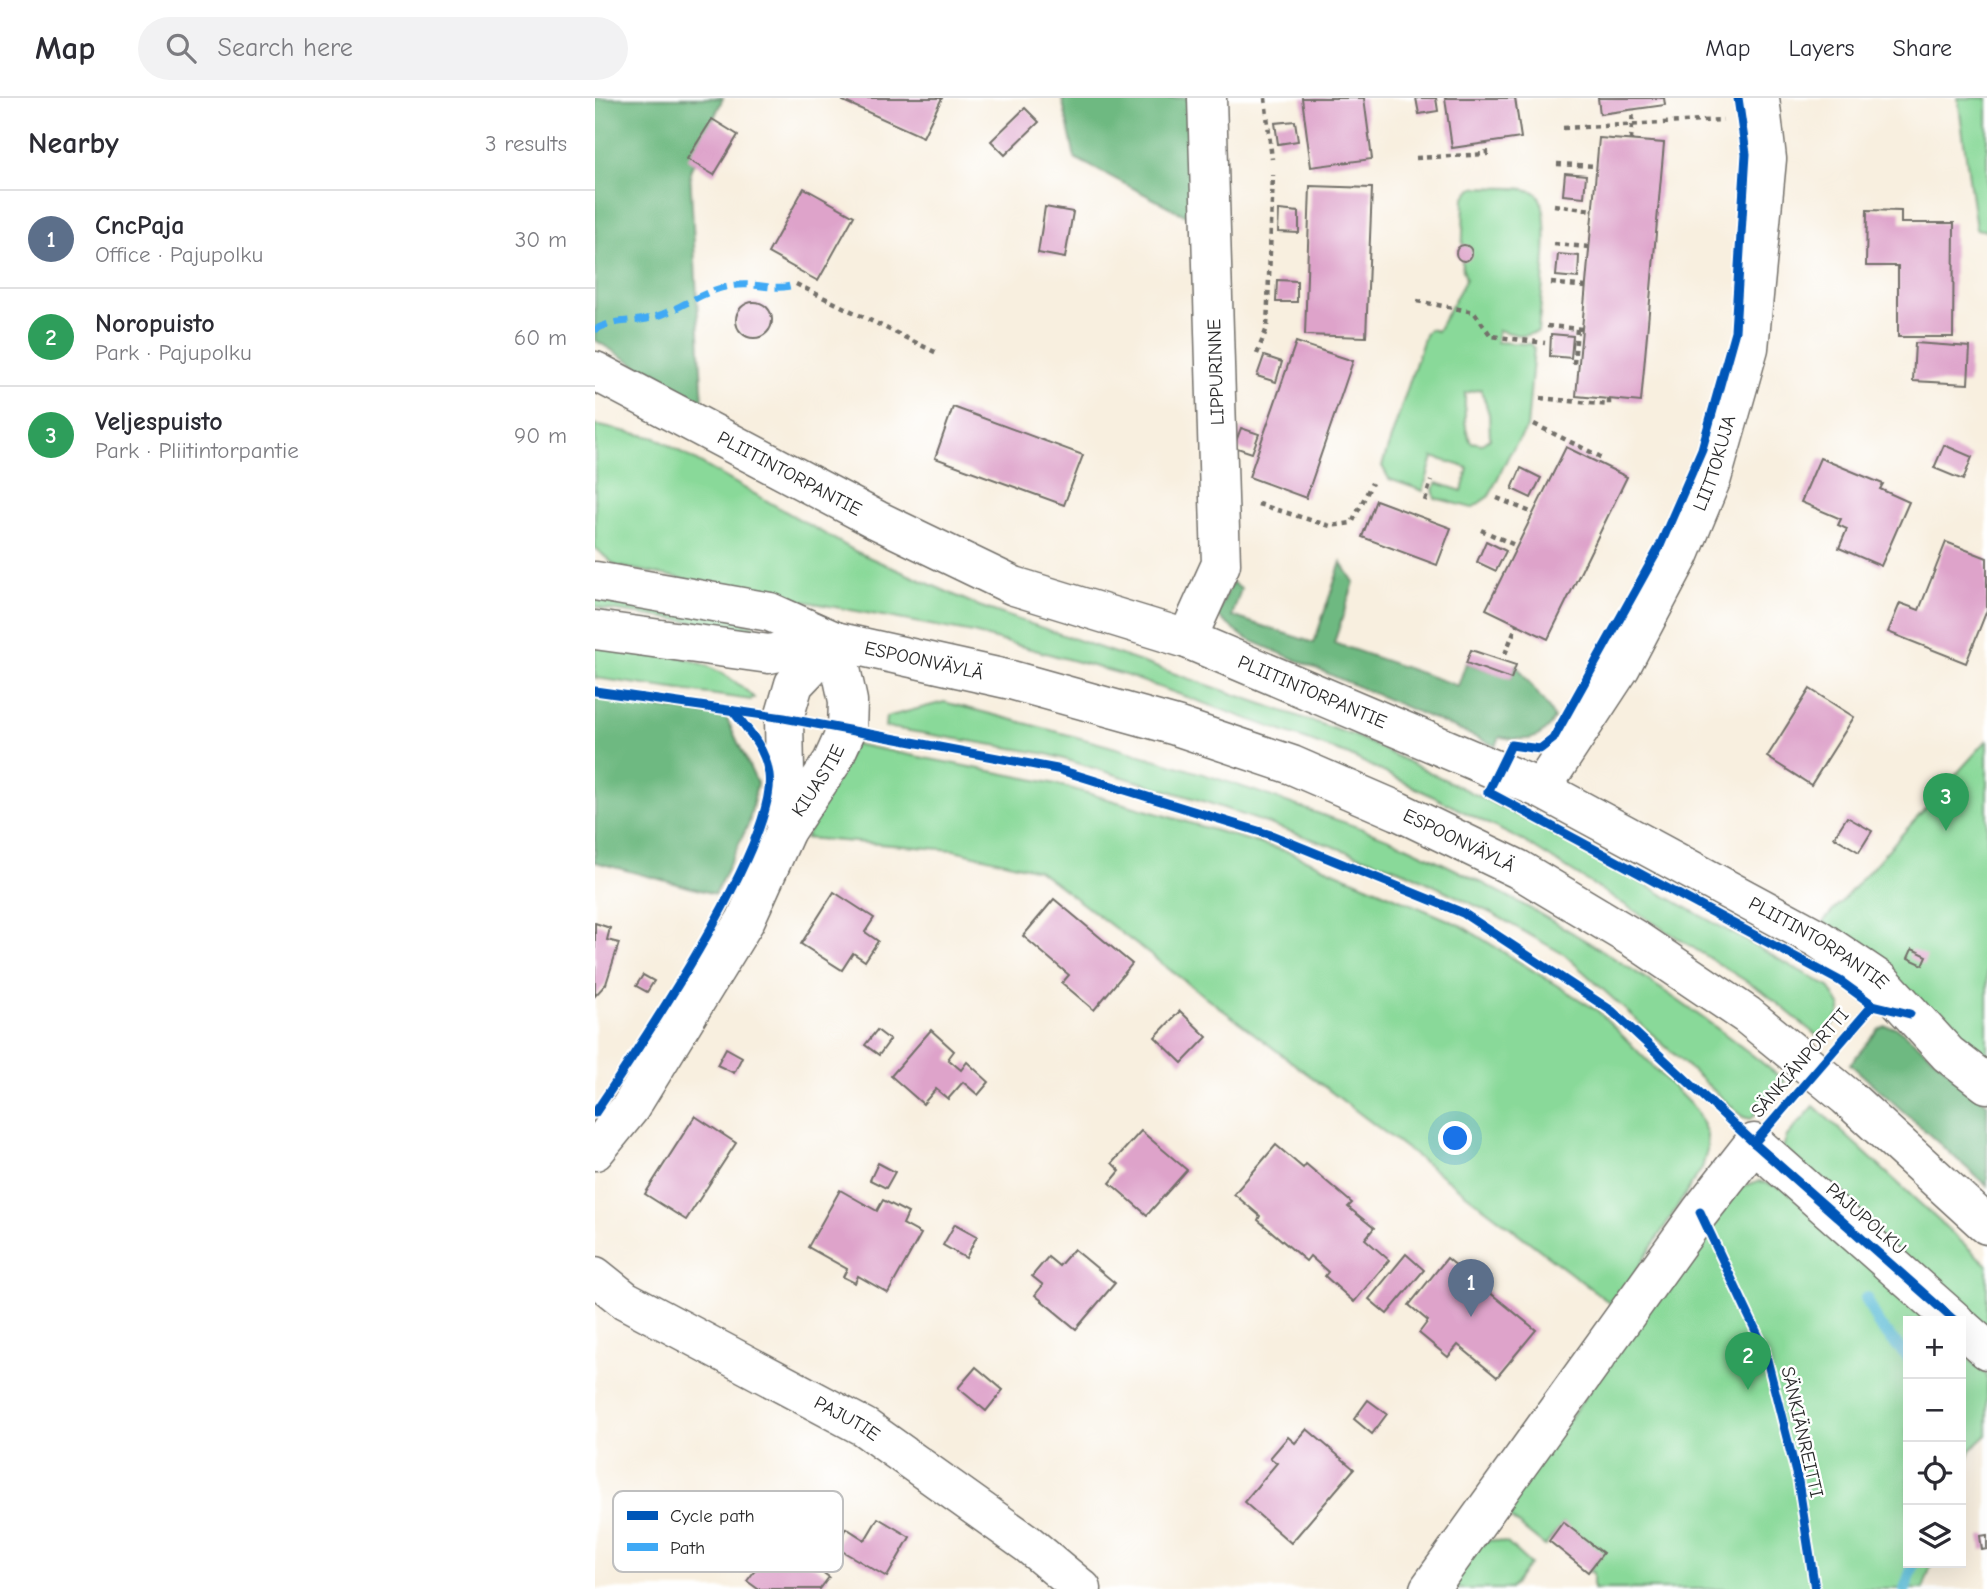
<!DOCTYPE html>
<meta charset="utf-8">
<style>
:root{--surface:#fff;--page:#f2f2f3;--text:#2b2b33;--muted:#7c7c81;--line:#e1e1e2;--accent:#0f766e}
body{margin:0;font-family:"Comic Neue",sans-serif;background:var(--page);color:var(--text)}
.controls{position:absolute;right:21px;bottom:21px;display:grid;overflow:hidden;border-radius:0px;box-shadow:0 7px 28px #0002}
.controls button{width:63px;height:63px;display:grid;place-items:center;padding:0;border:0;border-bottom:2px solid var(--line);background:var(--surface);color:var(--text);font:35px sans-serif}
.you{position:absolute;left:861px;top:1041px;width:24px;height:24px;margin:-18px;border:5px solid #fff;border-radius:50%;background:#1a73e8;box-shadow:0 0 0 10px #1a73e833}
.badge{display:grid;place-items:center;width:46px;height:46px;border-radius:50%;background:var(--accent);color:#fff;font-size:23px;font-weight:700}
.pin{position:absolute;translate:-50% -58px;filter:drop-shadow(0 2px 4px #0008)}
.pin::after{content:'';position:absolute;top:37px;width:24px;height:21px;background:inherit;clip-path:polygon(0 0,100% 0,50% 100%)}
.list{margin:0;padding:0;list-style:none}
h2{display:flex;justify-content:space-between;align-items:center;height:91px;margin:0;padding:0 28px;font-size:30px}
h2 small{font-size:23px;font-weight:400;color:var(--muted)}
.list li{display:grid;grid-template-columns:46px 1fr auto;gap:21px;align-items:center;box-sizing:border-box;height:98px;padding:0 28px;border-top:2px solid var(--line)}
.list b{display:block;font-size:26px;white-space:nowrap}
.list p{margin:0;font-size:23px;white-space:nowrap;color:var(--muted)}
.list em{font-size:23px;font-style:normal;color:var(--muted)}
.icon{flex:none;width:38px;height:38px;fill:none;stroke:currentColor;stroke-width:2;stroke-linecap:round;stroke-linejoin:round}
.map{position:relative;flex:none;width:1392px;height:1491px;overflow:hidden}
header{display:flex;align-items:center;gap:42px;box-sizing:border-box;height:98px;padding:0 35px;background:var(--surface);border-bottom:2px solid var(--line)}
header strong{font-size:33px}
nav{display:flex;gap:38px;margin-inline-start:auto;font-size:24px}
.search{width:490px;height:63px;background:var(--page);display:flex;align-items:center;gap:18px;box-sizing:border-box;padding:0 24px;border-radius:38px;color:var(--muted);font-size:26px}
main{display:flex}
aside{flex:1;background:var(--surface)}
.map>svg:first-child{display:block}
.green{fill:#89d999;stroke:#5a8262;stroke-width:2;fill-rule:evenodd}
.forest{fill:#6eb981;stroke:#4c7256;stroke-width:2}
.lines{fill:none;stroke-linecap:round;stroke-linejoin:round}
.stream{stroke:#56bad5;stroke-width:12}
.building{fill:#dea3ca}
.minor-casing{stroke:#73706a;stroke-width:41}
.major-casing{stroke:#73706a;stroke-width:41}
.path{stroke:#73706a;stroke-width:4.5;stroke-dasharray:5 5;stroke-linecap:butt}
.minor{stroke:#fff;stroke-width:38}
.major{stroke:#fff;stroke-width:38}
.quiet{stroke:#3fa9f5;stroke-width:7;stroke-dasharray:14 7;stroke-linecap:butt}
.cycleway-casing{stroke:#fff;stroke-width:13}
.cycleway{stroke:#0057b8;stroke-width:9}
.labels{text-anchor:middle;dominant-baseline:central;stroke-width:5;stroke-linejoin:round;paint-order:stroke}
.street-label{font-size:19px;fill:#2b2b2b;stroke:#fff}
.key{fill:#fff;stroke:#bfbfbf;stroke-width:2}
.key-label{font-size:19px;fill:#2b2b2b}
</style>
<header>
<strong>Map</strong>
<div class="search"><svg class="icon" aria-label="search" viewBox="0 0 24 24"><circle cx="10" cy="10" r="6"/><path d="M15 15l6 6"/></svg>Search here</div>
<nav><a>Map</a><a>Layers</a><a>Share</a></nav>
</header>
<main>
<aside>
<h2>Nearby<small>3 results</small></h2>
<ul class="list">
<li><span class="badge" style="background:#5c6f8a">1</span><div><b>CncPaja</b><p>Office · Pajupolku</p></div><em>30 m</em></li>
<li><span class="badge" style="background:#2e9e5b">2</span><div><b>Noropuisto</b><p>Park · Pajupolku</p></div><em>60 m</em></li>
<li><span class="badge" style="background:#2e9e5b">3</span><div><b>Veljespuisto</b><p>Park · Pliitintorpantie</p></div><em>90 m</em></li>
</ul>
</aside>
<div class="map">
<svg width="1392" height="1491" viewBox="0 0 1392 1491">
<rect width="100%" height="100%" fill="#fff"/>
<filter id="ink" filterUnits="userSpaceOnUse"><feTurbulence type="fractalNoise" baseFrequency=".0143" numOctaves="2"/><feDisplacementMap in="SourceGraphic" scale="14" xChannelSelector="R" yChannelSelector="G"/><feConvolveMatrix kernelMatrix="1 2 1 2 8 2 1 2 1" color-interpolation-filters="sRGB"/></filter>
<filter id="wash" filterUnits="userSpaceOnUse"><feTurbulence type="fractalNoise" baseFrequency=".00686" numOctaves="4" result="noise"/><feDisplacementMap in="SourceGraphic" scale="28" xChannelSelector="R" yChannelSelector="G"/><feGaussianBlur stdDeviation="1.57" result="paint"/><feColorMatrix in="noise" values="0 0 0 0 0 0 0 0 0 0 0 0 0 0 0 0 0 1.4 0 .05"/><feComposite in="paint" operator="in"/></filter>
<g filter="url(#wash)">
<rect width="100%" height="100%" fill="#f8efdf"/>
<g class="green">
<polygon points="1363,0 1392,0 1392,133 1381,131"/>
<path d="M882,89C895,90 933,88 941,95C960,111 945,208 943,234L927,238L903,232L902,244L936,246L939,250L932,330L914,357L894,398L877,410L840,400L838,391L842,385L867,393L873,370L838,359L828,393L794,381L787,368L830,237L834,231L842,233L871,181L867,169L869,100L875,92ZM886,291L894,316L895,340L887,346L876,344C868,329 870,312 870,295Z"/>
<polygon points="0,327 61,340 262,454 384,508 760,638 943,727 1234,889 1246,909 1242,921 1226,941 1170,895 930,744 754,657 530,577 378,535 21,468 0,450"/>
<polygon points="0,492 123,513 176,535 8,511 0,508"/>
<path d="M0,543C59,554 115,555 159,600L156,602L0,580Z"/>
<path d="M349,604C474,636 598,669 719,714C750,725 783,735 813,749C947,810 1076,890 1190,983L1156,1021L1148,1019L970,857L898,816L811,774L614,705L452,656L290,629L291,619Z"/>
<polygon points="1392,642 1392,963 1382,959 1228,824"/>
<polygon points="259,646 461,686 694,754 865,827 1003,913 1101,1012 1112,1036 1112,1052 1107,1070 1019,1208 443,772 359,752 210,740"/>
<polygon points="1219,1008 1392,1167 1392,1238 1188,1049 1192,1038"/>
<polygon points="1164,1083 1190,1091 1333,1223 1313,1223 1313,1465 1337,1465 1328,1491 998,1491 998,1474 993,1474 1007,1456 968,1425 950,1448 915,1420 910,1411 1138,1091"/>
<polygon points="1366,1253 1392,1277 1392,1337 1376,1352 1366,1382"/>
<polygon points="897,1442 912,1445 935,1466 915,1491 844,1491 878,1446"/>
</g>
<g class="forest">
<polygon points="0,0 128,0 95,73 108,308 0,242"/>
<polygon points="467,0 598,0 607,126 480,60"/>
<path d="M746,464L759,484L739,545L863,588L871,565L916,580L921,567L955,612L959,621C945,645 930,643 905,639L901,648L650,540L622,518L637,484L646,491L637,518L719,545Z"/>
<polygon points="0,600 131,619 162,685 154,725 120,796 0,764"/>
<polygon points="1290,928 1300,929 1313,938 1392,1005 1392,1088 1255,966 1283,932"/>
</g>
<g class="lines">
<g class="stream">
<polyline points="1271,1200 1284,1227 1313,1259"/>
<polyline points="1310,1491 1319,1465"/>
</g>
</g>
<g id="blocks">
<g class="building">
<polygon points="249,0 347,0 328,39 248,3"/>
<polygon points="707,0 769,0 777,61 716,69"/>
<polygon points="821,0 841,0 843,13 824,16"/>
<polygon points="850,0 920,0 926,40 857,50"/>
<polygon points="1003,0 1069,0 1070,7 1005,16"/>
<polygon points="430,10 444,24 410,57 396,43"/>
<polygon points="117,21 143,37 119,77 92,61"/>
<polygon points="700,23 703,43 683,46 680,25"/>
<polygon points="1004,40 1069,45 1046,304 981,298"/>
<polygon points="970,75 991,77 989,99 968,97"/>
<polygon points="715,88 777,90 771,239 710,237"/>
<polygon points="209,90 259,118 223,183 173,155"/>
<polygon points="450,109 478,114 470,160 443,155"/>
<polygon points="684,112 704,114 704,135 683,134"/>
<polygon points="1272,112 1306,113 1306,125 1359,125 1358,239 1303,239 1303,168 1271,168"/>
<circle cx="869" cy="155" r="8"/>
<polygon points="963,156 984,158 983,180 961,178"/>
<polygon points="682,182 702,183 702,204 681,204"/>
<circle cx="159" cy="222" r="18"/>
<polygon points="956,236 978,238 976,260 955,258"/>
<polygon points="701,244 758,263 711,400 654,379"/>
<polygon points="1320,245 1375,249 1373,286 1318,283"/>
<polygon points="669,258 687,264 681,284 662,278"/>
<polygon points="358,309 488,357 469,407 340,360"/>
<polygon points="646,330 664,336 657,355 639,349"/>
<polygon points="1349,347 1377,359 1368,382 1339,370"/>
<polygon points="971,349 1032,379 953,541 891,511"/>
<polygon points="1225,360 1288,386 1285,391 1314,404 1286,468 1244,450 1252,431 1243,427 1246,421 1206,404"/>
<polygon points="926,370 946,380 936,400 917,391"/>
<polygon points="781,402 856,430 842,467 767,439"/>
<polygon points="891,443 911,453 901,473 882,464"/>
<polygon points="1351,444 1392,460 1392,512 1371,565 1293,534 1305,505 1324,512"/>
<polygon points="876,552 921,567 916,581 871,565"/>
<polygon points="1215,591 1259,619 1216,687 1172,659"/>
<polygon points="1252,719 1277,733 1264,754 1239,739"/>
<polygon points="239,794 279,820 270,834 283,843 270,863 258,855 247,872 206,846"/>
<polygon points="459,801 537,866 499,912 467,885 474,877 428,838"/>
<polygon points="0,825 15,830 12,842 24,845 11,886 0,898"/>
<polygon points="1317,851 1332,858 1328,867 1313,860"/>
<polygon points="48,877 59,883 52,894 41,888"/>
<polygon points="585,913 612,939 587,965 560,939"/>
<polygon points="282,932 295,942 284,957 270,947"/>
<polygon points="336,932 359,953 353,961 366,972 372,964 394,984 383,997 368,984 353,1001 341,991 328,1006 296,978"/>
<polygon points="131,950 147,959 139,975 122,967"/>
<polygon points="100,1018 141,1045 91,1122 50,1096"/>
<polygon points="546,1033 592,1072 552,1117 515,1085 525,1073 517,1065"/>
<polygon points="681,1047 708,1070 711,1066 757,1105 753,1109 779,1130 770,1141 794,1162 759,1204 730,1178 733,1174 715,1158 711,1163 663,1122 665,1118 639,1096"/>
<polygon points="283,1065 300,1074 291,1090 275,1082"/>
<polygon points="245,1092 282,1113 288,1102 313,1115 308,1126 326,1136 293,1195 263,1178 260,1185 248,1179 252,1171 213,1149"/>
<polygon points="360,1126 382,1138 371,1160 348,1147"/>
<polygon points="479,1151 520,1185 481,1231 440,1197 448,1187 437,1178 453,1159 464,1168"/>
<polygon points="811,1156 829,1172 792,1216 774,1201"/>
<polygon points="852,1160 941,1232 902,1279 863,1247 853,1259 824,1235 833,1223 814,1207"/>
<polygon points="381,1269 408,1292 391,1313 363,1290"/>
<polygon points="773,1302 792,1316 777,1336 759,1321"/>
<polygon points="712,1331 759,1371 696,1445 649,1404 682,1365 675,1360 693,1339 700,1345"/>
<polygon points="283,1420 315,1439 292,1479 240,1449 251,1430 270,1442"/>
<polygon points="968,1424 1008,1455 993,1474 954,1443"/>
<polygon points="1392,1437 1392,1451 1387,1452 1385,1438"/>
<polygon points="183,1442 234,1479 225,1491 163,1491 152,1483"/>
</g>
</g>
</g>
<g filter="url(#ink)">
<use href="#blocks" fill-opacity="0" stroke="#73706a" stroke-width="2"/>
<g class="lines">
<g class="minor-casing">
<g id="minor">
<path id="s1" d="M0,273L282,422L419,488L592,541L946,691L1222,840L1286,883L1353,956L1392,986"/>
<polyline points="592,541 626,466 612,0"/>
<path id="s2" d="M946,691L1026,569L1085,457L1117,380L1154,250L1172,61L1165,0"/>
<polyline points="191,732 189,620 199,586 240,543"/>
<path id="s3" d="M0,1053L35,1010L150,823L191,732L237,664L252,631L253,603L240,543"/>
<path id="s4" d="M0,1178L30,1202L269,1329L433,1446L487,1491"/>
<polyline points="1366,1229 1392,1252"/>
<polyline points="834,1491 1105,1114 1159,1045 1360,1223"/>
</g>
</g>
<g class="major-casing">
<g id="major">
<path id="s5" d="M0,483L175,514L240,543L416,582L581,628L697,667L803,713L923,771L1038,840L1152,917L1252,999L1392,1127"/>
<polyline points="0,532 174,556 240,543"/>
</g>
</g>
<g class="path">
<polyline points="670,0 677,61"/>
<polyline points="968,30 1128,22"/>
<polyline points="1036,42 1038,11"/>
<polyline points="821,60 892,56 891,46"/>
<polyline points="962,66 1001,68"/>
<polyline points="959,107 997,112"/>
<polyline points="959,146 994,149"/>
<polyline points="956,185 991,189"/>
<polyline points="201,186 342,255"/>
<polyline points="822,203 879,214 896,238 950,245"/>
<polyline points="952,228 987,231"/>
<polyline points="982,231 979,266 984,266"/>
<polyline points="662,256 672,230 678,77"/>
<polyline points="945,300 1014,307 1014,301"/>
<polyline points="939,326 1004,358 1001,364"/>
<polyline points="902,400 938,415"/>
<polyline points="830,403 836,383"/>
<polyline points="663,406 735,428 757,425 777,385"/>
<polyline points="886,432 922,448"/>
<polyline points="910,556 922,526"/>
</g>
<use href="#minor" class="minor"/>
<use href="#major" class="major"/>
<path class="quiet" d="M0,232C15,222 35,224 52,221C84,214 110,189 143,187C164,185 181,194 201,186"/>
<g class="cycleway-casing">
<g id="cycleway">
<polyline points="1143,0 1151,56 1140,233 1107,351 1064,450 958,641 945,651 916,647 893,694 1245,883 1278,907 1315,916"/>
<polyline points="0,593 189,620 462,671 676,737 868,815 1017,913 1159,1045 1360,1223"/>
<path d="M0,1015C42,953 183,744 174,676C170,650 154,633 138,613"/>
<polyline points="1159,1045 1278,907"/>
<polyline points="1105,1114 1169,1250 1203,1383 1220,1491"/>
</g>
</g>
<use href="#cycleway" class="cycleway"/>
</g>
</g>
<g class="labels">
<g class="street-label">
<text transform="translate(621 274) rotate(-92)">LIPPURINNE</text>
<text stroke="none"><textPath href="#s2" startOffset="371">LIITTOKUJA</textPath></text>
<text stroke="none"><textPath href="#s1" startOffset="220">PLIITINTORPANTIE</textPath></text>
<text stroke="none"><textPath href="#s5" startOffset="340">ESPOONVÄYLÄ</textPath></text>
<text stroke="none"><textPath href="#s1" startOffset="788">PLIITINTORPANTIE</textPath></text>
<text stroke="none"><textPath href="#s3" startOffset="434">KIUASTIE</textPath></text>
<text stroke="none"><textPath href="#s5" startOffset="906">ESPOONVÄYLÄ</textPath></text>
<text stroke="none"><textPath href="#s1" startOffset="1354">PLIITINTORPANTIE</textPath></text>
<text transform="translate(1205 965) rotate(-49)">SÄNKIÄNPORTTI</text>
<text transform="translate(1271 1121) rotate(41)">PAJUPOLKU</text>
<text stroke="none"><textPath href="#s4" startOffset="290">PAJUTIE</textPath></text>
<text transform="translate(1207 1334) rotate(77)">SÄNKIÄNREITTI</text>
</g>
</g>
<rect x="18" y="1393" width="230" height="81" rx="10" class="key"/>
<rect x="32" y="1413" width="31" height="9" fill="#0057b8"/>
<rect x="32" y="1445" width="31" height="8" fill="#3fa9f5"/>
<g class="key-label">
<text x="75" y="1424">Cycle path</text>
<text x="75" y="1456">Path</text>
</g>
</svg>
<div class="controls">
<button>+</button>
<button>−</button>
<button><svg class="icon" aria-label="locate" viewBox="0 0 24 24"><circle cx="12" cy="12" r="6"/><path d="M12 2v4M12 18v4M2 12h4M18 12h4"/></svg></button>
<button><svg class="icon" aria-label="layers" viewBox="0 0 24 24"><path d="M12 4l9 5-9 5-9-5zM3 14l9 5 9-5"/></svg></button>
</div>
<div class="you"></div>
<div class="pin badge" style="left:876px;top:1219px;background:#5c6f8a">1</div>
<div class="pin badge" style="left:1153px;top:1292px;background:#2e9e5b">2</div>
<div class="pin badge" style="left:1351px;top:733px;background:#2e9e5b">3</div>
</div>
</main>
